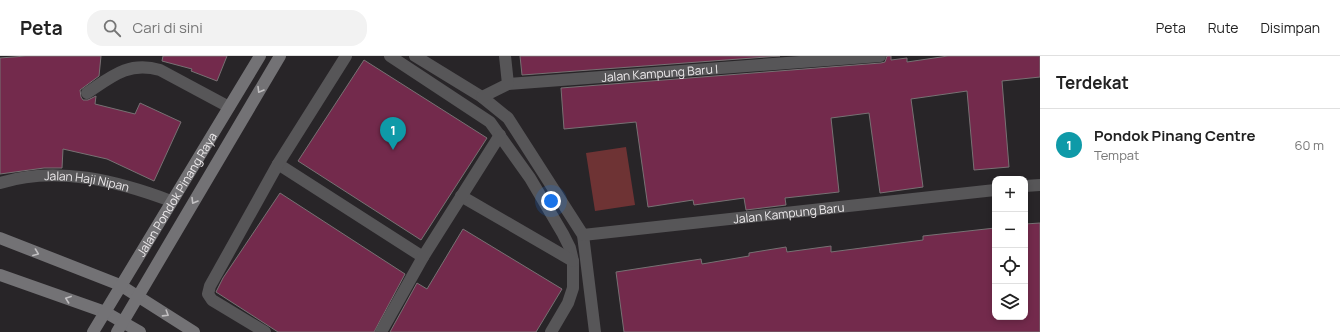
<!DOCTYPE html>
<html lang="id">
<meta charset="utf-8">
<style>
:root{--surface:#fff;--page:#f2f2f2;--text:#222;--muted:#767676;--line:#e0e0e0;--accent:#ea580c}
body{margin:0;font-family:Manrope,sans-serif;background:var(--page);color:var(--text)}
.controls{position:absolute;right:12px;bottom:12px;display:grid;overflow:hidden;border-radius:8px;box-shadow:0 2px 6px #0003}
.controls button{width:36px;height:36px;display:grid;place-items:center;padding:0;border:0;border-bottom:1px solid var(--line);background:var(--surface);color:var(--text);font:20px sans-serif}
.you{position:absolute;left:551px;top:145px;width:14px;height:14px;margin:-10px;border:3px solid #fff;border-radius:50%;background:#1a73e8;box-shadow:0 0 0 6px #1a73e833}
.badge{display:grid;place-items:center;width:26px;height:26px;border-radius:50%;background:var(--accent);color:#fff;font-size:13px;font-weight:700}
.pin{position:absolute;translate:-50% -33px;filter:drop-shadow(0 1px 2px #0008)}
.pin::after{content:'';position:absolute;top:21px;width:14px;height:12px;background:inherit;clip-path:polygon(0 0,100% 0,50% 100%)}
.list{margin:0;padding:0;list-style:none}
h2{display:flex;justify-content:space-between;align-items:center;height:52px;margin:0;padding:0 16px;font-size:17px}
h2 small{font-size:13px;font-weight:400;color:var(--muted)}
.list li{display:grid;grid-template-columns:26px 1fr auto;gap:12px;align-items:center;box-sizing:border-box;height:72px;padding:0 16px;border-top:1px solid var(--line)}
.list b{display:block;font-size:15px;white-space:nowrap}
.list p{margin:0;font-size:13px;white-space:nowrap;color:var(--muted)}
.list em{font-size:13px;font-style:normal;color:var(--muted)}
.icon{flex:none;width:22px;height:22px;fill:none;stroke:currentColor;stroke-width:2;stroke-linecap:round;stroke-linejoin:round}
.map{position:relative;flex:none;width:1040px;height:276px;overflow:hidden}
header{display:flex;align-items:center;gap:24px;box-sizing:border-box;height:56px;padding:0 20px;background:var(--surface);border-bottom:1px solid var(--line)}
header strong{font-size:19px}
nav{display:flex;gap:22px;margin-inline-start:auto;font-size:14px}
.search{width:280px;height:36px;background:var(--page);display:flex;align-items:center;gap:10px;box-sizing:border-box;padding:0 14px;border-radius:16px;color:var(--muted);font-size:15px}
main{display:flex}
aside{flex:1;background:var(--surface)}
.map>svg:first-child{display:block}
.green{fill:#6e3334}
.building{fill:#732a4c;stroke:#777173}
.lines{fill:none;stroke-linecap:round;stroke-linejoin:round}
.lane{stroke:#575658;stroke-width:12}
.street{stroke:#575658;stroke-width:12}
.secondary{stroke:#737275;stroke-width:12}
.oneway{stroke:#c2c0c2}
.labels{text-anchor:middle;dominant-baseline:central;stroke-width:4;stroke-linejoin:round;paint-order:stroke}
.street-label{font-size:12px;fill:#edeaec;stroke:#1e1b1e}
</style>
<header>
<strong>Peta</strong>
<div class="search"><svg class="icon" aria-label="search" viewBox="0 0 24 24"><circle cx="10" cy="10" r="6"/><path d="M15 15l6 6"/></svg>Cari di sini</div>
<nav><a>Peta</a><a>Rute</a><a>Disimpan</a></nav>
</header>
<main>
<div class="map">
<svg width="1040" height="276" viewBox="0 0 1040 276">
<rect width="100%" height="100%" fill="#282528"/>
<polygon class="green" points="626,91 635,149 595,155 586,97"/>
<g class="building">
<polygon points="26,0 101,0 99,20 80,34 81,41 83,44 88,44 96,40 95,48 135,58 140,47 181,66 154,125 107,103 63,93 62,112 44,112 0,118 0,2"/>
<polygon points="163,0 227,0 217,25 191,15 192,13 162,5"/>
<polygon points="520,0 780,0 522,19"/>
<polygon points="887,0 891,0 891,4 907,2 907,6 948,0 1040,0 1040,21 1002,25 1009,111 974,114 967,35 911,43 923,131 880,137 869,57 831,62 839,136 785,142 786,149 746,154 744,142 694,149 693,144 648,151 636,66 564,73 561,32 881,7 885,6"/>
<polygon points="364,4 487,82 421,184 298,105"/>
<polygon points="280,137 405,218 374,276 278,276 216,236 223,222"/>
<polygon points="1040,167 1040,276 624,276 616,216 701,203 702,208 749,200 749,197 786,191 787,196 831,190 831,196 923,184 923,180 995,172 995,261 1025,261 1025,168"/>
<polygon points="463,173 562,233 536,276 390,276 417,227 427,233"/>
</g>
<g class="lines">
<g class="lane">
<polyline points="390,0 490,66 530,122 563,178 570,192 573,205 573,232 568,247 551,276"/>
<path d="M87,37C112,20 129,5 160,14L229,51"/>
<polyline points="278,108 423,201"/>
<polyline points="461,140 573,205"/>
<polyline points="265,276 212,244 208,238 210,230 278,108 346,0"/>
<polyline points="381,276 423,201 500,79"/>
</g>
<g class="street">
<polyline points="415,0 482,41 508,62 583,179 595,276"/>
<path id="s1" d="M508,28L880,0"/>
<polyline points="482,41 508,28 505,0"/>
<path id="s2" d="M0,127C56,109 118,125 171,145"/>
<polyline points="1025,130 1040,129"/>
<path id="s3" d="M583,179L995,134"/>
</g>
<g class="secondary">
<polyline points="0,182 120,229 194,276"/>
<polyline points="0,219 105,256 140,276"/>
<path id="s4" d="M93,276L260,0"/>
<polyline points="117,276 280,0"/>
</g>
</g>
<defs><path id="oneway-chevron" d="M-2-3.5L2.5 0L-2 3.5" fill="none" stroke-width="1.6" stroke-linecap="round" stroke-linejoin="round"/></defs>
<g class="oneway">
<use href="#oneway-chevron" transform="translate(260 34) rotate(121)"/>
<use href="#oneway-chevron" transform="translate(194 145) rotate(121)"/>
<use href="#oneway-chevron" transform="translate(36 197) rotate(21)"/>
<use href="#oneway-chevron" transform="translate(68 243) rotate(-160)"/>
<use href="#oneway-chevron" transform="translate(166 258) rotate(32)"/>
</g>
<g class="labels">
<g class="street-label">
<text stroke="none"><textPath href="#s1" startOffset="152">Jalan Kampung Baru I</textPath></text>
<text stroke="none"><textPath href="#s2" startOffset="88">Jalan Haji Nipan</textPath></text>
<text stroke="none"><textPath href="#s4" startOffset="161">Jalan Pondok Pinang Raya</textPath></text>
<text stroke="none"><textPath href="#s3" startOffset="207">Jalan Kampung Baru</textPath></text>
</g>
</g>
</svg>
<div class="controls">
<button>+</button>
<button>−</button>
<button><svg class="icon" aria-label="locate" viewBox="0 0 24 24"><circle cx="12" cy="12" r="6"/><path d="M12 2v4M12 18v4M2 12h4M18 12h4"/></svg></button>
<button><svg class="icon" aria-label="layers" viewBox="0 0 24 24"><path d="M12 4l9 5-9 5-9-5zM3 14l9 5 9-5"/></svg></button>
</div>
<div class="you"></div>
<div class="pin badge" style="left:393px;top:94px;background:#0f9aa8">1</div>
</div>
<aside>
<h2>Terdekat<small></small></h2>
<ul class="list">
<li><span class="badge" style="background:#0f9aa8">1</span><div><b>Pondok Pinang Centre</b><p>Tempat</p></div><em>60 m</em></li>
</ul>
</aside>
</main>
